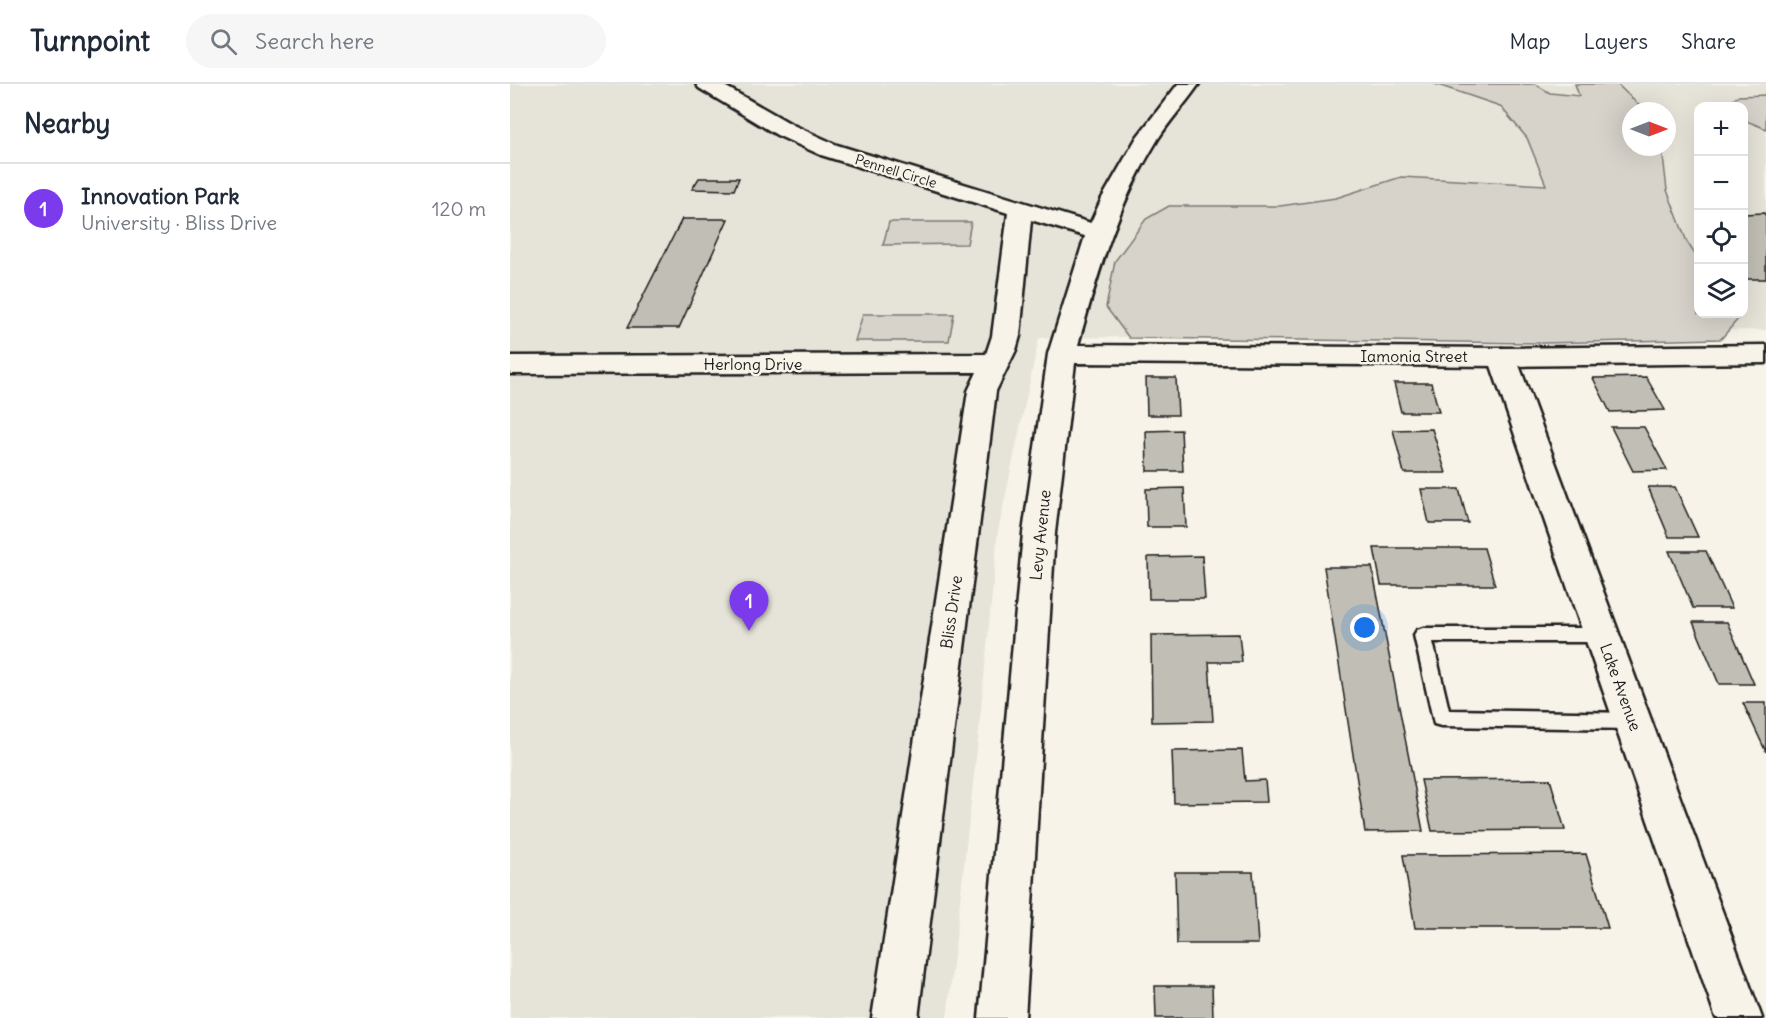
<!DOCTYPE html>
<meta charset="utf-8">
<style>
:root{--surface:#fff;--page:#f6f6f7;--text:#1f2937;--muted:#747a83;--line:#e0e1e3;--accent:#7c3aed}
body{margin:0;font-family:Delius,sans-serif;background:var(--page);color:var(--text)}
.controls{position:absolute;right:18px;top:18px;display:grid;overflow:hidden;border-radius:12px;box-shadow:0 6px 24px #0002}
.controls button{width:54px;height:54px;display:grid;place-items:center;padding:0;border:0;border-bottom:2px solid var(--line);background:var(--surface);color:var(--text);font:30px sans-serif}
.compass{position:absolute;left:1112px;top:18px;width:54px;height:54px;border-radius:50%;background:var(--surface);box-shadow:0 6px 24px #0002;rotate:90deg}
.you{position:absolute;left:855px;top:544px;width:21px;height:21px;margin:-15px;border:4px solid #fff;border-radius:50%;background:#1a73e8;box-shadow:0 0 0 9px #1a73e833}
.badge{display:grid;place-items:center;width:39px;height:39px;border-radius:50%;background:var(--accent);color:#fff;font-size:20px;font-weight:700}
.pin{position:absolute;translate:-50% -50px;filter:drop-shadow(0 2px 3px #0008)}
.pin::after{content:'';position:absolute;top:32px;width:21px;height:18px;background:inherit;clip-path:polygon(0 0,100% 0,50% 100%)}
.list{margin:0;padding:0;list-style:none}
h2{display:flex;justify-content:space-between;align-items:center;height:78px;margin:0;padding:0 24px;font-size:26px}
h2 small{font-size:20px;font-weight:400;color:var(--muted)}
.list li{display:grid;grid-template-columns:39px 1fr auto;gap:18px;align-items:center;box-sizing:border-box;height:90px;padding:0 24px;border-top:2px solid var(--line)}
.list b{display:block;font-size:22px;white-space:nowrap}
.list p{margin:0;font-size:20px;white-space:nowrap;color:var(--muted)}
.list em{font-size:20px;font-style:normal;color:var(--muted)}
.icon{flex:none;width:33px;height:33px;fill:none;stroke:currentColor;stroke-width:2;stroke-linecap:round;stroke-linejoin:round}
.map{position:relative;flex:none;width:1256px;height:934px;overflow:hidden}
header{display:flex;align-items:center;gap:36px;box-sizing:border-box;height:84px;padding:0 30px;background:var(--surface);border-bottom:2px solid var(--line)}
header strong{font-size:28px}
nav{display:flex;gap:33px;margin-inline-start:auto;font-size:21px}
.search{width:420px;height:54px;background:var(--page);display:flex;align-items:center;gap:15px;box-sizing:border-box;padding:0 21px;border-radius:33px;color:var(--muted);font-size:22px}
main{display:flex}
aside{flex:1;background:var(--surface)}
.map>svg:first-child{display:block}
.built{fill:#e6e3d9;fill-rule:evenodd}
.green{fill:#d7d3cb;stroke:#7a7874;stroke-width:1.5}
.building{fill:#c0beb5;stroke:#1c1c1c;stroke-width:1.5}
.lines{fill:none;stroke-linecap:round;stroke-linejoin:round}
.service-casing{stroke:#1c1c1c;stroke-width:5}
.minor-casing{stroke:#1c1c1c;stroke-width:5}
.tertiary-casing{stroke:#1c1c1c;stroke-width:5}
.service{fill:#f7f3e8;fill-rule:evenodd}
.minor{fill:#f7f3e8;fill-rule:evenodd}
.tertiary{fill:#f7f3e8;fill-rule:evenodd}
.labels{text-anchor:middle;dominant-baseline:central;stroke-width:5;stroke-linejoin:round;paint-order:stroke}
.far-street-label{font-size:14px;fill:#1c1c1c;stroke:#f7f3e8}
.street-label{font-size:16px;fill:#1c1c1c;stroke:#f7f3e8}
</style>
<header>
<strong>Turnpoint</strong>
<div class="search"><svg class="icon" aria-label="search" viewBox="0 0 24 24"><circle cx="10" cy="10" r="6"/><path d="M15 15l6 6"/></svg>Search here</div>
<nav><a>Map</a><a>Layers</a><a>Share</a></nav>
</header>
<main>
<aside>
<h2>Nearby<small></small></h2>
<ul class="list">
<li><span class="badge">1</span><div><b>Innovation Park</b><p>University · Bliss Drive</p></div><em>120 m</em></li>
</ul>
</aside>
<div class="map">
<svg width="1256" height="934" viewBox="0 0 1256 934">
<rect width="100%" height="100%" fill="#f7f3e8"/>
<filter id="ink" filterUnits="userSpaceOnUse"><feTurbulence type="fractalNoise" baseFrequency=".0167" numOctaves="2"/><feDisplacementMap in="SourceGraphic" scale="12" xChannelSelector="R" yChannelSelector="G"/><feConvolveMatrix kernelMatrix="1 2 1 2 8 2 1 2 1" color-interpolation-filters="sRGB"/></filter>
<g filter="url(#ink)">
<path class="built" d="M0,0H1256V246L529,254L488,447L469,646L437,934H0ZM1188,22H1234V230H1188ZM1121,27H1157V63H1121Z"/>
<g class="green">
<polygon points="925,0 1025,0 1040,9 1069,12 1065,0 1107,0 1135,27 1121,27 1121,63 1152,63 1157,106 1177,158 1188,175 1188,230 1224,230 1228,235 1211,255 1032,259 619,254 596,223 605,177 636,135 659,122 770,122 826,114 891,93 1036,101 1017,54 990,22"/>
<polygon points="1256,11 1256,45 1234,36 1234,22 1219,22 1217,20 1228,12"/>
<polygon points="379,138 461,138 457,160 373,161"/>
<polygon points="353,230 444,230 439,257 345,257"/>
</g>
<g class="building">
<polygon points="189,94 229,94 224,106 182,105"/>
<polygon points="1254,129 1256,132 1256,195 1237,195 1234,190 1234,130"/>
<polygon points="172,135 218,135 169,244 117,244"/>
<polygon points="1136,293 1155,326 1100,328 1083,294"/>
<polygon points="636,294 666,294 668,331 637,331"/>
<polygon points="884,299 921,299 929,328 891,328"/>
<polygon points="1101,343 1134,343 1157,386 1123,387"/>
<polygon points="922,345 936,389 894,389 883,346"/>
<polygon points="671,346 673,387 637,387 636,347"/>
<polygon points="1138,403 1165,403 1188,453 1159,453"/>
<polygon points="674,404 676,443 637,443 636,405"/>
<polygon points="911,405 949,405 958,439 919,439"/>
<polygon points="864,464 974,464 985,501 871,501"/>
<polygon points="1159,467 1196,467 1222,524 1183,524"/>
<polygon points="692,472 695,515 639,515 638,473"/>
<polygon points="814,483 862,483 913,747 855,748"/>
<polygon points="1183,538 1217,538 1244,600 1209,600"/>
<polygon points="729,550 732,578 699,578 703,637 642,638 641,551"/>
<polygon points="1233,619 1256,619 1256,668"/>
<polygon points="732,666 735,697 755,696 757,718 664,719 662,667"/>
<polygon points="1040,695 1055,746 922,747 911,696"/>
<polygon points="1076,770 1098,844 905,844 893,771"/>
<polygon points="665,788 743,788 748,860 667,860"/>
<polygon points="645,902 702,902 703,934 646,934"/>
</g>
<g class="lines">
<g class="service-casing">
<polygon id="service" points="913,544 1092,544 1098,546 1101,551 1098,556 1092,558 923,558 939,626 1123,629 1130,631 1132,637 1130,643 1123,645 931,642 924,640 904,551 907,546"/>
</g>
<g class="minor-casing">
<g id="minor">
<polygon points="186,0 211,0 283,41 327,61 597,144 600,149 597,154 588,156 521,136 510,252 506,266 486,307 408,934 362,934 458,307 467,288 0,290 0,272 476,270 482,252 498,129 311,71 267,51 189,4"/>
<polygon points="992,264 1002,267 1006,273 1252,934 1206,934 978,273 982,267"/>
</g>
</g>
<g class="tertiary-casing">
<path id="tertiary" d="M668,0H689C676,19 660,36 648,55C606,123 589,186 568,261L992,264L1256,261V279L992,282L565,279L545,449L515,934H469L513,449L538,270L576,149L592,114L627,53Z"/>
</g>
<use href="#service" class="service"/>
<use href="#minor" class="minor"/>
<use href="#tertiary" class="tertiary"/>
</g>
</g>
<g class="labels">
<g class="far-street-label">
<text transform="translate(386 87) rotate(17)">Pennell Circle</text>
</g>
<g class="street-label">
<text x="904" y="272">Iamonia Street</text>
<text x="243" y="280">Herlong Drive</text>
<text transform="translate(530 451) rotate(-84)">Levy Avenue</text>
<text transform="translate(441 528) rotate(-82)">Bliss Drive</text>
<text transform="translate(1111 603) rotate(70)">Lake Avenue</text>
</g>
</g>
</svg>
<div class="controls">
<button>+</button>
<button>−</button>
<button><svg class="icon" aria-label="locate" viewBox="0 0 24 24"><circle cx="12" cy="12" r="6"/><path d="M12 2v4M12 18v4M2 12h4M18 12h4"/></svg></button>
<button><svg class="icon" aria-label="layers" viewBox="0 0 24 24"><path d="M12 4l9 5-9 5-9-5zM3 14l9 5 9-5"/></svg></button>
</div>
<svg class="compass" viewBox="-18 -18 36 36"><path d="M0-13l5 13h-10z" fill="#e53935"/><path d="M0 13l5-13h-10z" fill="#747a83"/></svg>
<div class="you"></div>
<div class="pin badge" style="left:239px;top:547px">1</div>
</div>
</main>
